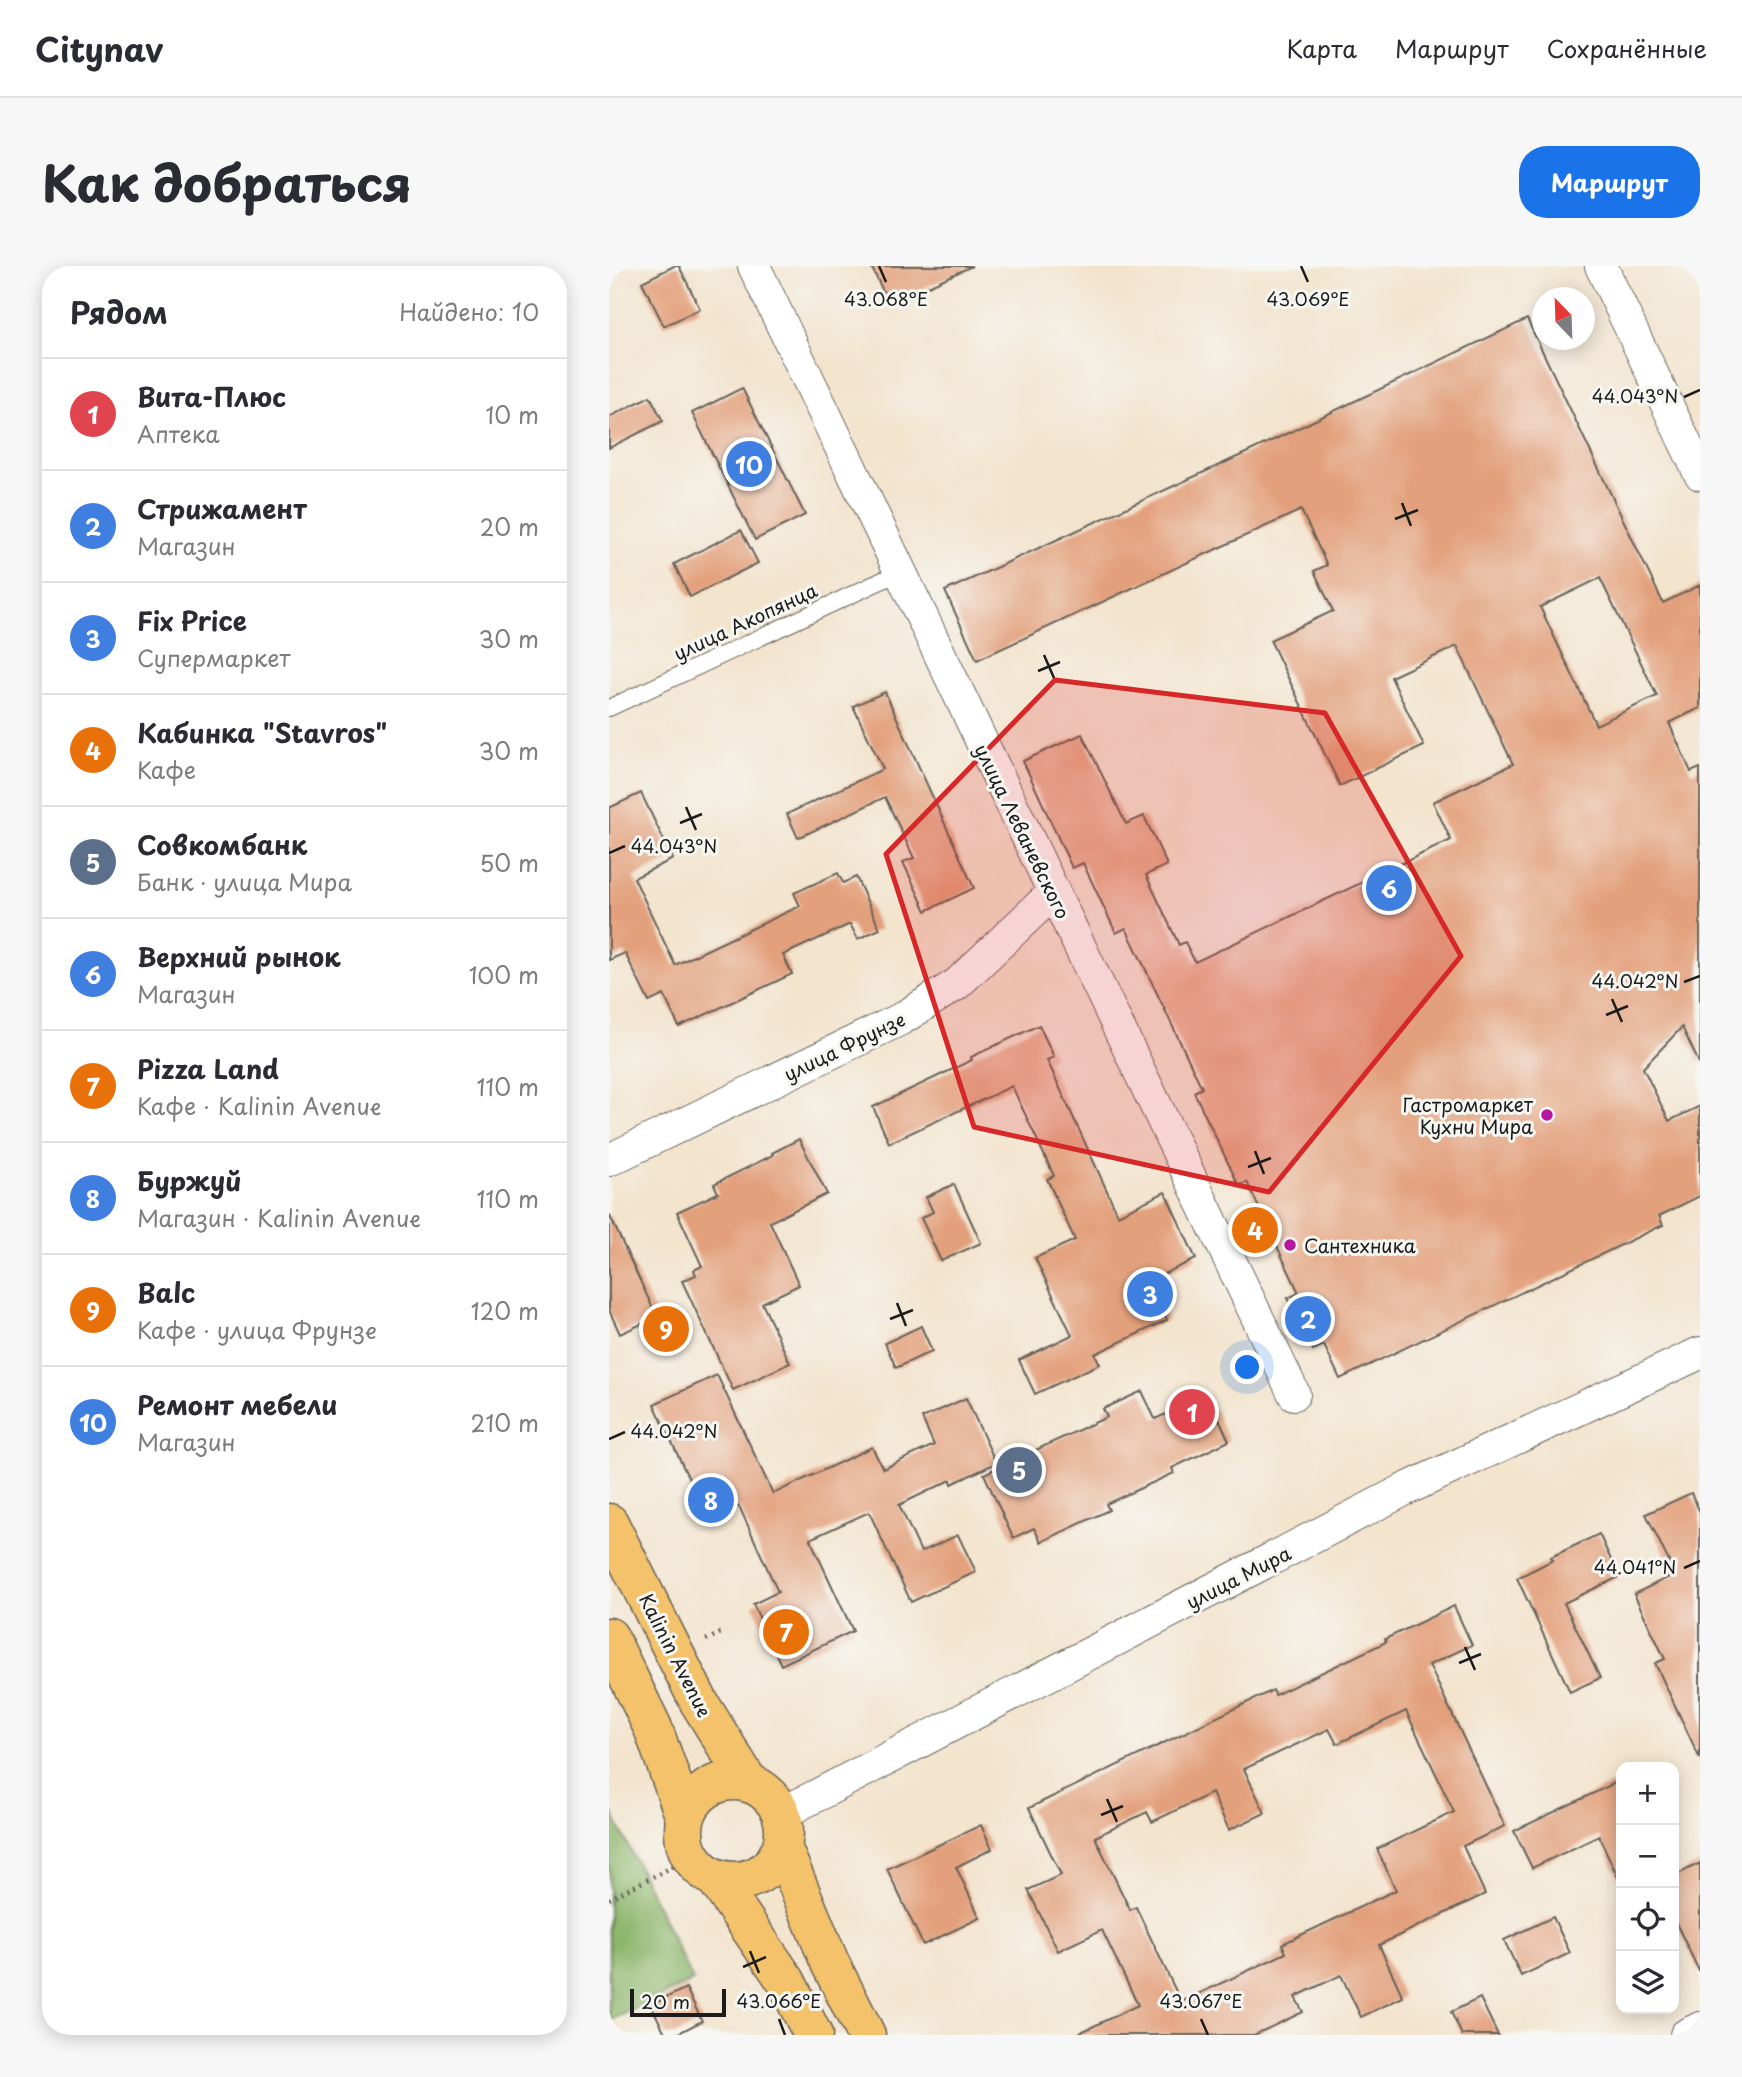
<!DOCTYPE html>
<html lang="ru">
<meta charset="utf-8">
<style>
:root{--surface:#fff;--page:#f7f7f7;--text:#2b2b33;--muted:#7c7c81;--line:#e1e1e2;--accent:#1a73e8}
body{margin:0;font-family:"Playpen Sans",sans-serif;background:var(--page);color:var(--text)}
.controls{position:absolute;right:21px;bottom:21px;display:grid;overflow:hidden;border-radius:14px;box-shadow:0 4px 18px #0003}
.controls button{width:63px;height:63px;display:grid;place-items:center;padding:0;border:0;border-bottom:2px solid var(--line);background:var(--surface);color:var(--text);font:35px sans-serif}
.compass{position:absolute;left:923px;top:21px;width:63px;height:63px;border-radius:50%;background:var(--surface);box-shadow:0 4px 18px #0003;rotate:337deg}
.scale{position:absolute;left:21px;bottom:18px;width:96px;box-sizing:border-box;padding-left:7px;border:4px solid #1c1c1c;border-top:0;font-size:19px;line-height:24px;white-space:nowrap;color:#1c1c1c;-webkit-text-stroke:5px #f6f6f2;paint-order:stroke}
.you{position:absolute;left:639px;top:1102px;width:24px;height:24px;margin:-18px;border:5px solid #fff;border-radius:50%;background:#1a73e8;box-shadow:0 0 0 10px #1a73e833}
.badge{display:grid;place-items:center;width:46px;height:46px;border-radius:50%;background:var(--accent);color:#fff;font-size:23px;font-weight:700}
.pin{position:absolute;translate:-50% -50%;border:4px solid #fff;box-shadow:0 2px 7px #0006}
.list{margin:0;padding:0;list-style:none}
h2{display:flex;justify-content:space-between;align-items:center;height:91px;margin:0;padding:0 28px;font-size:30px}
h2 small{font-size:23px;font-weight:400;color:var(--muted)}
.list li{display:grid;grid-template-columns:46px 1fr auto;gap:21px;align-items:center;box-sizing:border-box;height:112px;padding:0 28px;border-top:2px solid var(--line)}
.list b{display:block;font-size:26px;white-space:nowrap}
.list p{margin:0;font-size:23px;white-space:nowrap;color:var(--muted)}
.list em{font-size:23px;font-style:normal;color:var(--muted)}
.icon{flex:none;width:38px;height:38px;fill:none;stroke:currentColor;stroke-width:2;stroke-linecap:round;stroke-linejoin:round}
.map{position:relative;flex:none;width:1091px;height:1769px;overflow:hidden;border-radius:28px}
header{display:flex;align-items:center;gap:42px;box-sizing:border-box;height:98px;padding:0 35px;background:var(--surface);border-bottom:2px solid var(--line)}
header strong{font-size:33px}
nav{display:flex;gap:38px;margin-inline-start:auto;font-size:24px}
.intro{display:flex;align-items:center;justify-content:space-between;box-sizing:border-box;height:168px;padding:0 42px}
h1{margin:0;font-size:49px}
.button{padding:18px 32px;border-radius:28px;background:var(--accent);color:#fff;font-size:24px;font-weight:700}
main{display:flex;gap:42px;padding:0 42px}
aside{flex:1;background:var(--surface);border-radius:28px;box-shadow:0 4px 18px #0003}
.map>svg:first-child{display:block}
.forest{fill:#8db66c;stroke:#546944;stroke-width:2}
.building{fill:#e3a07c;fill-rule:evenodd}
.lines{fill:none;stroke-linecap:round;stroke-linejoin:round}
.lane-casing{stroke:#67625a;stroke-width:18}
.street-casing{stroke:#67625a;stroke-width:34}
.primary-casing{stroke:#67625a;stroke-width:41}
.path{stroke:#67625a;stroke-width:4.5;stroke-dasharray:2 5;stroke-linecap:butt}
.lane{stroke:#fff;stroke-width:16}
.street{stroke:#fff;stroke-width:32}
.primary{stroke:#f3c26a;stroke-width:38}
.marked{fill:#d62828;fill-opacity:0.2;stroke:#d62828;stroke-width:5;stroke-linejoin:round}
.ticks{fill:none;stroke:#1c1c1c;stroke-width:2.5}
.poi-dot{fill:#b5179e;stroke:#f6f6f2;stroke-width:2.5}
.labels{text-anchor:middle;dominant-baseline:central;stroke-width:6;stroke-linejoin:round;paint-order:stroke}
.street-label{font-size:19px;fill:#1c1c1c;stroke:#f6f6f2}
.poi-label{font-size:19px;fill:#1c1c1c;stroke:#f6f6f2;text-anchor:end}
.ticks-label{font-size:18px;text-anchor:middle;fill:#1c1c1c;stroke:#f6f6f2;stroke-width:6;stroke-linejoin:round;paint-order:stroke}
</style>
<header>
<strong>Citynav</strong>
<nav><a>Карта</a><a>Маршрут</a><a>Сохранённые</a></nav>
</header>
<div class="intro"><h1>Как добраться</h1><a class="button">Маршрут</a></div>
<main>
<aside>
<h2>Рядом<small>Найдено: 10</small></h2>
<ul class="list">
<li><span class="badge" style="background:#e0444e">1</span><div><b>Вита-Плюс</b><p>Аптека</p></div><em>10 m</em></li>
<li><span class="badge" style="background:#3f7fe0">2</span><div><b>Стрижамент</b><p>Магазин</p></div><em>20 m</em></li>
<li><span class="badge" style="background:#3f7fe0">3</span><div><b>Fix Price</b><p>Супермаркет</p></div><em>30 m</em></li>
<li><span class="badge" style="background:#e8710a">4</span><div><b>Кабинка &quot;Stavros&quot;</b><p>Кафе</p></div><em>30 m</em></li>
<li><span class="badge" style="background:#5c6f8a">5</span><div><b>Совкомбанк</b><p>Банк · улица Мира</p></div><em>50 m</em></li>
<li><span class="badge" style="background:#3f7fe0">6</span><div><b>Верхний рынок</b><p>Магазин</p></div><em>100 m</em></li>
<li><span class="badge" style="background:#e8710a">7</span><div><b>Pizza Land</b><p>Кафе · Kalinin Avenue</p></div><em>110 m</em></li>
<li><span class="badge" style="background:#3f7fe0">8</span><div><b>Буржуй</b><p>Магазин · Kalinin Avenue</p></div><em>110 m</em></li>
<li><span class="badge" style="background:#e8710a">9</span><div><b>Balc</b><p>Кафе · улица Фрунзе</p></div><em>120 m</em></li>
<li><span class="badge" style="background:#3f7fe0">10</span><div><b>Ремонт мебели</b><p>Магазин</p></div><em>210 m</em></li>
</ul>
</aside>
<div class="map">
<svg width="1091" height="1769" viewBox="0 0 1091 1769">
<rect width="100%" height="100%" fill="#f6f6f2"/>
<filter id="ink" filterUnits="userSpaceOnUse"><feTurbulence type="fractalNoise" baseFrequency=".0143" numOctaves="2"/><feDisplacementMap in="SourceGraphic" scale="14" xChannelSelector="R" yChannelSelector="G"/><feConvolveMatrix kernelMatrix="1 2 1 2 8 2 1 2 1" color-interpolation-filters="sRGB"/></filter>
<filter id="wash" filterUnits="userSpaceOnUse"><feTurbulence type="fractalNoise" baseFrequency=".00686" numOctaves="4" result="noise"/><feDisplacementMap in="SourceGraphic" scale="28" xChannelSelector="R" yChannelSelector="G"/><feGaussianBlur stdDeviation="1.57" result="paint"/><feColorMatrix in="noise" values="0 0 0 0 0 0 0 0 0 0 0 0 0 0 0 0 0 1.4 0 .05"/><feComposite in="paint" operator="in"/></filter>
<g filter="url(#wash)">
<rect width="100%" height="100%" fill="#f3e4ce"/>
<polygon class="forest" points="3,1546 84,1715 0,1755 0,1547"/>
<g id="blocks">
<g class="building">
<polygon points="65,0 70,0 91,43 55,60 33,16"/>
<polygon points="262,0 363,0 280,38"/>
<path d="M918,53L1054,337L1091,319V442L1060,457L1082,506L1091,502V799L1073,761L1034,802L1060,855L1091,840V930L1050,950L1054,959L731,1113L715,1079L704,1084L679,1032L690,1027L638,916L630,920L585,826L593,822L517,662L507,667L474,597L463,602L414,495L473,468L517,558L535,550L558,599L537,609L570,679L576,676L586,696L842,574L824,536L904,498L848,380L782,411L815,480L731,520L661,374L724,345L705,305L718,299L692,244L368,394L336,325L639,186ZM991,312L1048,430L987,459L931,341Z"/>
<polygon points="133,122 196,249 146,274 83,147"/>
<polygon points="41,130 54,155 0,182 0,151"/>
<polygon points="132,264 149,297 81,331 65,298"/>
<polygon points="276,426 365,622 317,645 294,596 305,592 276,531 189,572 178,548 274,503 244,440"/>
<polygon points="32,527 64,593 25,612 66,699 191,640 185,627 229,607 234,617 247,611 271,663 249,673 241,658 174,689 183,708 70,761 55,729 40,736 16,687 0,694 0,542"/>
<polygon points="430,759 445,791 438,794 509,949 556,926 587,993 541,1014 558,1054 486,1088 491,1098 426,1128 410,1094 463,1069 426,992 466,974 438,913 445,910 403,820 280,877 264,841 363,794 362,791"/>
<polygon points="190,873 218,928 161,956 190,1019 153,1037 181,1097 124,1124 73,1015 87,1009 85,1004 93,1000 68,946 109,927 105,918 164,889 163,887"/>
<polygon points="345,918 372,977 332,995 312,952 324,946 317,931"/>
<polygon points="0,948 48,1051 11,1068 0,1044"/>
<polygon points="312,1060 323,1085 287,1102 276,1077"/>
<polygon points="108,1109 164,1228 263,1181 274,1203 325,1179 313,1152 357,1132 387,1197 343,1218 342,1214 290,1239 312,1286 349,1269 367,1306 302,1336 260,1246 201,1273 244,1365 172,1399 144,1338 169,1326 130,1240 99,1254 45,1138"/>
<polygon points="533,1125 546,1153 599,1129 620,1175 563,1202 565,1207 497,1238 500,1244 432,1276 425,1262 404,1272 375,1208 498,1151 494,1143"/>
<polygon points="1082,1227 1091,1246 1091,1493 1046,1397 1056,1393 1025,1328 1066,1308 1037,1248"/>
<polygon points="990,1268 1010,1311 955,1337 991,1412 961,1426 908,1312 944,1294 942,1291"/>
<path d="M845,1340L863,1379L820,1399L896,1560L854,1580L876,1628L770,1679L794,1731L752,1751L732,1709L686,1731L694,1746L645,1769H466L529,1739L493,1664L449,1685L419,1624L452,1609L420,1542L664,1424L666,1429L777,1376L776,1373ZM797,1445L845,1546L768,1583L787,1624L673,1678L677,1687L572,1736L527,1641L521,1644L486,1571L538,1546L543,1556L603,1527L620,1564L656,1547L635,1503L720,1463L728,1478Z"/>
<polygon points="1012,1514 1012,1618 990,1570 923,1602 905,1565"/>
<polygon points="372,1559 383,1583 347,1601 371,1652 314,1679 278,1603"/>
<polygon points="1091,1597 1091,1707 1065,1653 1065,1610"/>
<polygon points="944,1651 961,1687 912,1710 895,1674"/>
<polygon points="77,1722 93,1755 66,1769 57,1769 42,1739"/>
<polygon points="871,1732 889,1769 853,1769 842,1746"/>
</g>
</g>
</g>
<g filter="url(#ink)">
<use href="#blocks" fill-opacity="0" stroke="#67625a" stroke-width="2"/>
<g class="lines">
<g class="lane-casing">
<polyline id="lane" points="0,442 291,306"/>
</g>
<g class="street-casing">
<g id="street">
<polyline points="145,0 685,1128"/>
<polyline points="992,0 1091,208"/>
<polyline points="0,894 292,753 348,718 444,627"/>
<polyline points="172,1548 795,1224 1091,1087"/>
<polyline points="1077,1769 1091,1762"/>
</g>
</g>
<g class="primary-casing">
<g id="primary">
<polyline points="0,1257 90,1436 140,1517"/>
<polyline points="0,1371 44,1462 76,1552"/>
<circle cx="125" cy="1565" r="50"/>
<polyline points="173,1581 221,1697 257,1769"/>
<polyline points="107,1613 177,1715 204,1769"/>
</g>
</g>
<g class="path">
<polyline points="97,1374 116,1365"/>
<polyline points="0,1633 77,1594"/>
</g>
<use href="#lane" class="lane"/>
<use href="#street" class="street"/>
<use href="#primary" class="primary"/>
</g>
</g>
<path class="marked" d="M446,414L716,447L852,690L660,926L365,861L277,588Z"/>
<path class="ticks" d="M270,0L277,16M692,0L699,16M1075,131L1091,124M793,237L802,260M786,253L809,244M435,389L445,412M429,405L451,396M77,541L87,564M71,557L93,548M0,587L16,580M1075,716L1091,710M1003,733L1013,756M997,749L1019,740M646,885L655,908M639,901L662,892M288,1037L297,1060M281,1053L304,1044M0,1173L16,1166M1075,1302L1091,1295M856,1381L866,1404M850,1397L872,1388M498,1533L508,1556M492,1549L514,1540M141,1685L150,1707M134,1701L157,1691M170,1753L176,1769M592,1753L599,1769"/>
<g class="poi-dot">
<circle cx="938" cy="849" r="7"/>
<circle cx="681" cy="979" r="7"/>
</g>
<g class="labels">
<g class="street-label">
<text transform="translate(136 355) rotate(-25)">улица Акопянца</text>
<text transform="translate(414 565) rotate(64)">улица Леваневского</text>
<text transform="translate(235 780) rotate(-26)">улица Фрунзе</text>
<text transform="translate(629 1311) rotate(-27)">улица Мира</text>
<text transform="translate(67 1389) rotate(63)">Kalinin Avenue</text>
</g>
<g class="poi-label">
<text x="924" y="838">Гастромаркет<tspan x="924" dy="22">Кухни Мира</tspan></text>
<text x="695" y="979" text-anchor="start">Сантехника</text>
</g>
</g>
<g class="ticks-label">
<text x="277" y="40">43.068°E</text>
<text x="699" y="40">43.069°E</text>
<text x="1026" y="137">44.043°N</text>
<text x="65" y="587">44.043°N</text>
<text x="1026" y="722">44.042°N</text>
<text x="65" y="1172">44.042°N</text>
<text x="1026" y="1308">44.041°N</text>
<text x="170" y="1742">43.066°E</text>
<text x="592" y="1742">43.067°E</text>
</g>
</svg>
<div class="controls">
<button>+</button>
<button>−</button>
<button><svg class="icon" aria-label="locate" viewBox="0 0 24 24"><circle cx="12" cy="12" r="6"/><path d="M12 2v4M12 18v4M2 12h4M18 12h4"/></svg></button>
<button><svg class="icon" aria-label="layers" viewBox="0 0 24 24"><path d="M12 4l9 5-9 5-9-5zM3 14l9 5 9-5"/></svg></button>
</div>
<svg class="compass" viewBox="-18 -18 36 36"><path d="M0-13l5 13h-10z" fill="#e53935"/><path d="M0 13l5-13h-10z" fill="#7c7c81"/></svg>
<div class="scale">20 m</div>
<div class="you"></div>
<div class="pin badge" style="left:583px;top:1146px;background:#e0444e">1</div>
<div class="pin badge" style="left:699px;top:1053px;background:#3f7fe0">2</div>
<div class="pin badge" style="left:541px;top:1028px;background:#3f7fe0">3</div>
<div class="pin badge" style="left:646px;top:964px;background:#e8710a">4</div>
<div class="pin badge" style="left:410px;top:1204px;background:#5c6f8a">5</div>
<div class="pin badge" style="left:780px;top:622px;background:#3f7fe0">6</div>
<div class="pin badge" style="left:177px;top:1366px;background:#e8710a">7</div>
<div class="pin badge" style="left:102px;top:1234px;background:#3f7fe0">8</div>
<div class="pin badge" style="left:57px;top:1063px;background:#e8710a">9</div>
<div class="pin badge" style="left:140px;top:198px;background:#3f7fe0">10</div>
</div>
</main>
